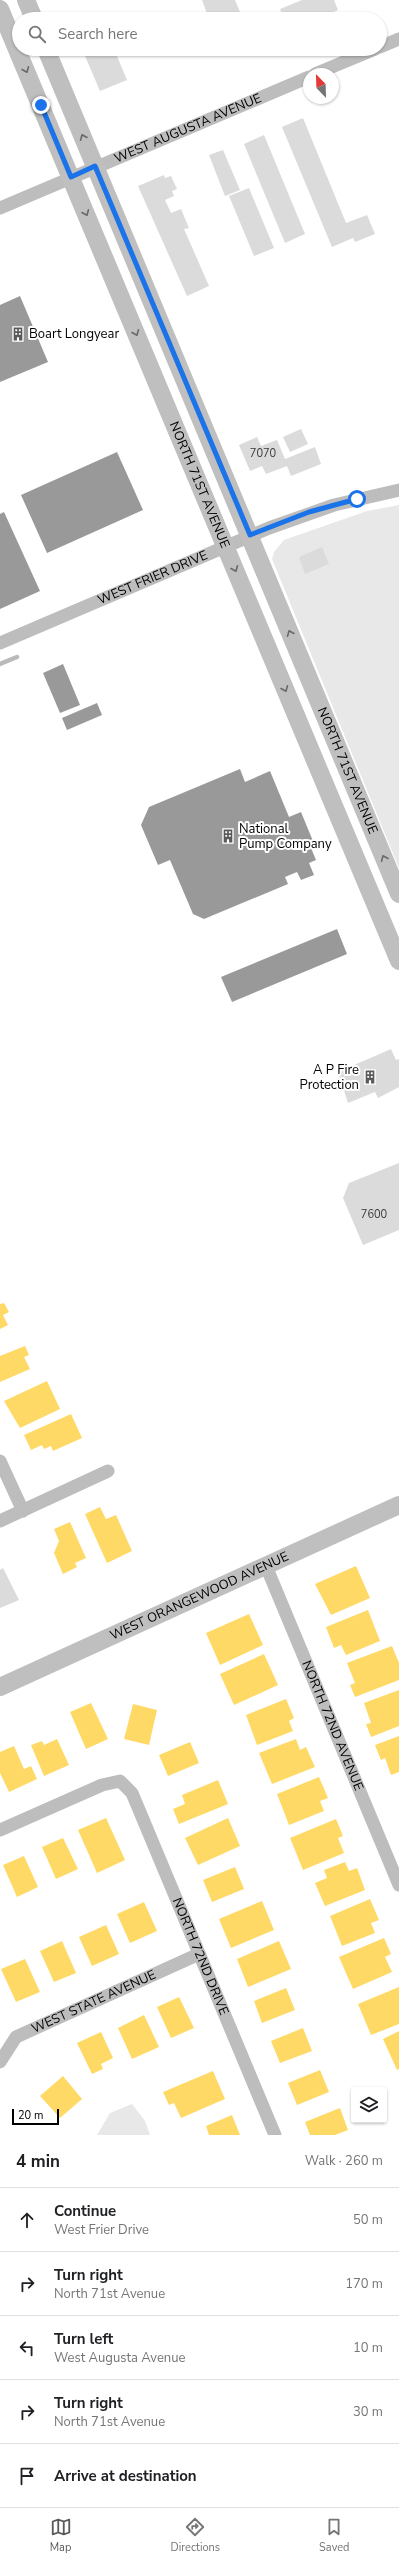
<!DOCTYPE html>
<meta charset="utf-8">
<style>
:root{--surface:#fff;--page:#f2f2f2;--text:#202124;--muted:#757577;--line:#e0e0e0;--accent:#595959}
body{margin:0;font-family:"Nunito Sans",sans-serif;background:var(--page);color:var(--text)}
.controls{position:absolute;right:12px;bottom:12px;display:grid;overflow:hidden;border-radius:4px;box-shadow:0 1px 3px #0004}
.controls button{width:36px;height:36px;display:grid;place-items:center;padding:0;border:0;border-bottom:1px solid var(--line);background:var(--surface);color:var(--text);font:20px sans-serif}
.compass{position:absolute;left:303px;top:68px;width:36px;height:36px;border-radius:50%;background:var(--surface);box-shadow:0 1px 3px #0004;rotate:337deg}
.scale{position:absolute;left:12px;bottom:10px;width:47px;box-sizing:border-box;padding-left:4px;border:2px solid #000;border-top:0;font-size:11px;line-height:14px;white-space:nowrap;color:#000;-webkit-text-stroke:3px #fff;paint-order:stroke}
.stop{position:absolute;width:12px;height:12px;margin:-9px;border:3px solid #1a73e8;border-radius:50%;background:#fff}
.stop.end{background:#1a73e8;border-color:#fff;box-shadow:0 1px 4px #0008}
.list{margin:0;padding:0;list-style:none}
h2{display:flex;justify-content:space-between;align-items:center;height:52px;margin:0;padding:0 16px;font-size:17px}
h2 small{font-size:13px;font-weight:400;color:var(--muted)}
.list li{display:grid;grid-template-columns:26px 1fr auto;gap:12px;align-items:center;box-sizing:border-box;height:64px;padding:0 16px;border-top:1px solid var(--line)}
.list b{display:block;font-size:15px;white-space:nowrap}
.list p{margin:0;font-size:13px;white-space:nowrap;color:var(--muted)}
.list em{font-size:13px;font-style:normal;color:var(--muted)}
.icon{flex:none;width:22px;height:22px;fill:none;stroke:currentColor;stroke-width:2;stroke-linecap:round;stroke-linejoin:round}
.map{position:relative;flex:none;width:399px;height:2135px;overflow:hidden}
.search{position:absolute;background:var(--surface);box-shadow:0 1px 3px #0004;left:12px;right:12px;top:12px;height:44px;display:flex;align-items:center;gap:10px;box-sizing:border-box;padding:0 14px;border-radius:22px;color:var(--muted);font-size:15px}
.sheet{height:372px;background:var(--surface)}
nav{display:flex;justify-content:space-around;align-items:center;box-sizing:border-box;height:56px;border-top:1px solid var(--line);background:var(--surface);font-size:11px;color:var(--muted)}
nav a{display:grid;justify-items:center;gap:2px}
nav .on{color:var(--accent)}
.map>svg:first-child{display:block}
.green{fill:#e8e8e8}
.homes{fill:#ffd966}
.industry{fill:#999}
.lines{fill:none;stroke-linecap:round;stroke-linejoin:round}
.stream{stroke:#bababa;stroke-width:4.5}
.building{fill:#dbdbdb}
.street{stroke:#bdbdbd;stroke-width:13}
.secondary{stroke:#bfbfbf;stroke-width:18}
.oneway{stroke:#696969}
.route{stroke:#1a73e8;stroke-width:5}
.labels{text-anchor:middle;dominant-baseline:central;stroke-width:4;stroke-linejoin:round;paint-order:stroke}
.number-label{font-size:11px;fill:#373737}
.street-label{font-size:13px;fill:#000;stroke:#fff}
.poi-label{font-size:13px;fill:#000;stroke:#fff;text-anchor:start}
</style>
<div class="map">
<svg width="399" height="2135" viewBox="0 0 399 2135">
<rect width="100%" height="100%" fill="#fff"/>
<g class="green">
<polygon points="399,505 399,868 272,559 274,552 284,540 367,511"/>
<polygon points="132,2104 145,2121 150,2135 97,2135 110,2113"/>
</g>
<g class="homes">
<polygon points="4,1303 9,1312 3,1315 8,1325 0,1329 0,1304"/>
<polygon points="25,1346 29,1355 24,1357 30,1369 0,1382 0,1356"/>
<polygon points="47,1381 60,1409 20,1428 4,1401"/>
<polygon points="71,1414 82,1438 53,1451 51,1446 44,1449 42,1445 31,1450 24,1435"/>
<polygon points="100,1507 106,1519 116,1515 132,1551 107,1563 85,1514"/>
<polygon points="70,1522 86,1558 75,1563 77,1567 63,1574 54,1553 59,1541 54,1529"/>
<polygon points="356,1566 370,1598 331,1615 315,1584"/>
<polygon points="368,1610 380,1641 346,1655 341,1645 334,1648 326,1627"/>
<polygon points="249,1614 263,1645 220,1665 206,1633"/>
<polygon points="392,1646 399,1663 399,1680 355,1697 350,1685 355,1683 347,1663"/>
<polygon points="264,1654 278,1685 234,1705 220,1674"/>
<polygon points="399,1690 399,1726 371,1737 366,1724 371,1723 364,1703"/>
<polygon points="286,1699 294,1718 289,1721 293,1731 257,1745 246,1715"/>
<polygon points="91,1703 108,1739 86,1749 70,1712"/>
<polygon points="133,1704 157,1710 149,1745 124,1739"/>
<polygon points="399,1736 399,1772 391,1775 385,1758 381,1760 375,1745"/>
<polygon points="57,1739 69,1765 44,1776 31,1745 42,1741 44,1745"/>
<polygon points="296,1739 300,1750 306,1747 315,1767 272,1784 259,1753"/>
<polygon points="190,1742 199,1763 168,1776 159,1755"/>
<polygon points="14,1746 24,1769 31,1766 37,1779 9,1792 0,1773 0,1752"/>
<polygon points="319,1777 328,1798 320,1801 324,1811 289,1825 277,1794"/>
<polygon points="218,1780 228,1804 179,1824 173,1809 185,1804 182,1795"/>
<polygon points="106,1818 125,1860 97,1873 78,1830"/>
<polygon points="228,1818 240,1846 198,1865 185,1838"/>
<polygon points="336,1819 343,1836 338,1838 344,1853 303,1870 290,1838"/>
<polygon points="63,1838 78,1869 56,1879 42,1847"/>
<polygon points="24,1856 38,1887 17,1897 3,1865"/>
<polygon points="345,1862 349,1871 357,1868 365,1890 325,1906 315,1883 327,1878 324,1870"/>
<polygon points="235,1867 244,1889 212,1902 203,1880"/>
<polygon points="370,1899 379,1920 371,1923 375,1933 342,1946 330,1916"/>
<polygon points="262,1901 274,1930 231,1948 219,1919"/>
<polygon points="144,1902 157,1931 130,1943 117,1914"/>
<polygon points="106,1925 119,1954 92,1966 79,1937"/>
<polygon points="384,1938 391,1954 385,1957 392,1972 353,1989 339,1957"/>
<polygon points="62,1941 76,1973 54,1982 40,1951"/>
<polygon points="279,1941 291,1969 248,1987 237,1959"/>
<polygon points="25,1959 40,1992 16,2002 1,1969"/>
<polygon points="399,1987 399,2024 371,2035 358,2004"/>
<polygon points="286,1988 295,2010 262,2023 254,2001"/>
<polygon points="179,1997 194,2028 171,2038 157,2007"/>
<polygon points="144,2015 159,2047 132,2059 118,2028"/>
<polygon points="303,2028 312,2051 280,2063 271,2041"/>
<polygon points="399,2031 399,2069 397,2070 383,2039"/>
<polygon points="101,2032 113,2058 101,2064 103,2069 92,2074 77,2043"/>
<polygon points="320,2070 329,2092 297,2105 288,2083"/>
<polygon points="213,2071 225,2099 181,2118 174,2103 169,2105 163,2092"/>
<polygon points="63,2076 82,2099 60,2118 40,2096"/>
<polygon points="340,2108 348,2130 335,2135 310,2135 305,2122"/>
<polygon points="232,2115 240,2135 209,2135 206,2126"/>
</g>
<g class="industry">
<polygon points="20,296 48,362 0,382 0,305"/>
<polygon points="117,452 143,510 47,553 21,495"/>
<polygon points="4,512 40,591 0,609 0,514"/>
<polygon points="63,664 80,705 60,713 43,673"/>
<polygon points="97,703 102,715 67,730 62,718"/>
<polygon points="240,769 245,782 270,771 289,817 301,812 315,846 311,848 316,860 309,863 314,875 301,880 297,872 285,877 288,884 204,919 193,914 170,860 158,865 141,825 149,807"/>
<polygon points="337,929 347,954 232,1002 221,977"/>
</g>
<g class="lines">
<polyline class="stream" points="0,664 17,657"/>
</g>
<g class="building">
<polygon points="202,0 235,0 243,19 209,19"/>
<polygon points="302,0 334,0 338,10 317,19 284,19 280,9"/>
<polygon points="102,49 114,49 127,80 100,91 85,56"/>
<polygon points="303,118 346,223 367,215 375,234 355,242 353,238 332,247 282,127"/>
<polygon points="264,135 305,234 285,243 244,144"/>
<polygon points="223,150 240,190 225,196 209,155"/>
<polygon points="164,175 165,178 171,176 177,189 172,191 174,196 165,200 171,213 181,209 189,228 184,229 209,286 187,296 138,186"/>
<polygon points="249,188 274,248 254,256 229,196"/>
<polygon points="301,429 308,444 290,452 283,437"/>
<polygon points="257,437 261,446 277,440 285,459 315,447 321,464 291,476 287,466 266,474 262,466 250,471 239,445"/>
<polygon points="322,547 329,564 305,574 299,557"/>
<polygon points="391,1049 396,1060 399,1059 399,1087 378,1098 375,1092 348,1103 338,1072"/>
<polygon points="399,1163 399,1230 363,1245 343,1198 349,1183"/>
<polygon points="3,1568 19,1600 0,1608 0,1570"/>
</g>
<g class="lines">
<g class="street">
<polyline points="380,47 399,39"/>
<polyline points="315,74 375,49"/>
<path id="s1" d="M0,208L309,77"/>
<path id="s2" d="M0,643L269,528L334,505L399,490"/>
<polyline points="0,1461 23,1511"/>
<polyline points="0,1521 108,1471"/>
<path id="s3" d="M266,1566L399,1885"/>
<path id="s4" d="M0,1830L102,1785L120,1781L132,1793L275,2135"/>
<path id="s5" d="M0,2062L16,2037L199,1954"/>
</g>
<g class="secondary">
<polyline points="26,0 34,19"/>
<path id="s6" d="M0,9L399,961"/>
<path id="s7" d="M46,49L399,894"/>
<path id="s8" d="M0,1687L399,1505"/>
</g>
</g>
<defs><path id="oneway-chevron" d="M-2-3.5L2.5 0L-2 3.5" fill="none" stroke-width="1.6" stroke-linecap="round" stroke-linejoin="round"/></defs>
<g class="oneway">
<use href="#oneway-chevron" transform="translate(26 70) rotate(67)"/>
<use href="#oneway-chevron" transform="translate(83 137) rotate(-113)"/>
<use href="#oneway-chevron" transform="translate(86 213) rotate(67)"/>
<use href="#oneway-chevron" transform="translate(136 333) rotate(67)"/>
<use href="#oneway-chevron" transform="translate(235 569) rotate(67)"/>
<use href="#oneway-chevron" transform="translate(290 633) rotate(-113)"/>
<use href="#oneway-chevron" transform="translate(285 689) rotate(67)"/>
<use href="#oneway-chevron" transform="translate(384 858) rotate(-113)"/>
</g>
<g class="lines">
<polyline class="route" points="41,105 71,177 95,166 250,535 309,512 357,499"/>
</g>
<defs>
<g id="building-bare" transform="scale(1.08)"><path d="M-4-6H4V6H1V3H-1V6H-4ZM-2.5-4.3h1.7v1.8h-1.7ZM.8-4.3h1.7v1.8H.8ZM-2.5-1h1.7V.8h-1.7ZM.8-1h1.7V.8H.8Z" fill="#595959" stroke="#fff" stroke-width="2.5" paint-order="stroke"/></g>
</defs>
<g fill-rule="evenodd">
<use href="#building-bare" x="18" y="334"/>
<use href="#building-bare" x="228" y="836"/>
<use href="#building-bare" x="370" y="1077"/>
</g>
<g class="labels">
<g class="number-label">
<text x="263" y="453">7070</text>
<text x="374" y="1214">7600</text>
</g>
<g class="street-label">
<text stroke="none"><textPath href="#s1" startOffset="204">WEST AUGUSTA AVENUE</textPath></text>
<text stroke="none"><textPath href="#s6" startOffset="516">NORTH 71ST AVENUE</textPath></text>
<text stroke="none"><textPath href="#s2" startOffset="166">WEST FRIER DRIVE</textPath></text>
<text stroke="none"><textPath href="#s7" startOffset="782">NORTH 71ST AVENUE</textPath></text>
<text stroke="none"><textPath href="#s8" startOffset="219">WEST ORANGEWOOD AVENUE</textPath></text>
<text stroke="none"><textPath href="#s3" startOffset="173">NORTH 72ND AVENUE</textPath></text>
<text stroke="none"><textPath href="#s4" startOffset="324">NORTH 72ND DRIVE</textPath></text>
<text stroke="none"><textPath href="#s5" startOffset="115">WEST STATE AVENUE</textPath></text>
</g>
<g class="poi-label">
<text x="29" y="334">Boart Longyear</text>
<text x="239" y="829">National<tspan x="239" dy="15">Pump Company</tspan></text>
<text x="359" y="1070" text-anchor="end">A P Fire<tspan x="359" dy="15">Protection</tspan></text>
</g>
</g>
</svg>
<div class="controls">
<button><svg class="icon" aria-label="layers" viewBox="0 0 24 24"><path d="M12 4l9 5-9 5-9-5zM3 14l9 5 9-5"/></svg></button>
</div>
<svg class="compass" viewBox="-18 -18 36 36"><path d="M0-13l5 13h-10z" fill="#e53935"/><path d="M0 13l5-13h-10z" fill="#757577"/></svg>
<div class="scale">20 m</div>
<div class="stop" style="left:357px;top:499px"></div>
<div class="stop end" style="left:41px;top:105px"></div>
<div class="search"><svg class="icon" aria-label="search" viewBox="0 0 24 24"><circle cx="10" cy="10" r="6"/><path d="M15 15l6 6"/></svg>Search here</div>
</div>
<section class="sheet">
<h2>4 min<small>Walk · 260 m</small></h2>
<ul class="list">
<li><svg class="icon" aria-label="ahead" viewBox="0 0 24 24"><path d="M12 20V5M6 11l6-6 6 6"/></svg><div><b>Continue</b><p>West Frier Drive</p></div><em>50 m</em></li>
<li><svg class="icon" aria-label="right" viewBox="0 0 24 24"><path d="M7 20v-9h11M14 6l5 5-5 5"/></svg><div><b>Turn right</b><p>North 71st Avenue</p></div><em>170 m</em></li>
<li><svg class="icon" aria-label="left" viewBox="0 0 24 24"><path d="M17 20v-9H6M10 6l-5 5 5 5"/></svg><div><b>Turn left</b><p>West Augusta Avenue</p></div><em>10 m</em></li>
<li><svg class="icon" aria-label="right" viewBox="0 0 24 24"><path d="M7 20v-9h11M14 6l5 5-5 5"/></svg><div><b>Turn right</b><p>North 71st Avenue</p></div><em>30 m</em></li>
<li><svg class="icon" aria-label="arrive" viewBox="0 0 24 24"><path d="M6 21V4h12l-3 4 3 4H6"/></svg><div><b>Arrive at destination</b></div></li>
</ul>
</section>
<nav>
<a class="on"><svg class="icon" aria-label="map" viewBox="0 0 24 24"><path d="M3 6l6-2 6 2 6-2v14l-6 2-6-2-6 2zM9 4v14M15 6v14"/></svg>Map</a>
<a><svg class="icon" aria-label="directions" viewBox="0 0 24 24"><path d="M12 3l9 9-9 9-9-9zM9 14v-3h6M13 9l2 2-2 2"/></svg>Directions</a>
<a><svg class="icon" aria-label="saved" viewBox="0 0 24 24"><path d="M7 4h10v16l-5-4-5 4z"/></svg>Saved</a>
</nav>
